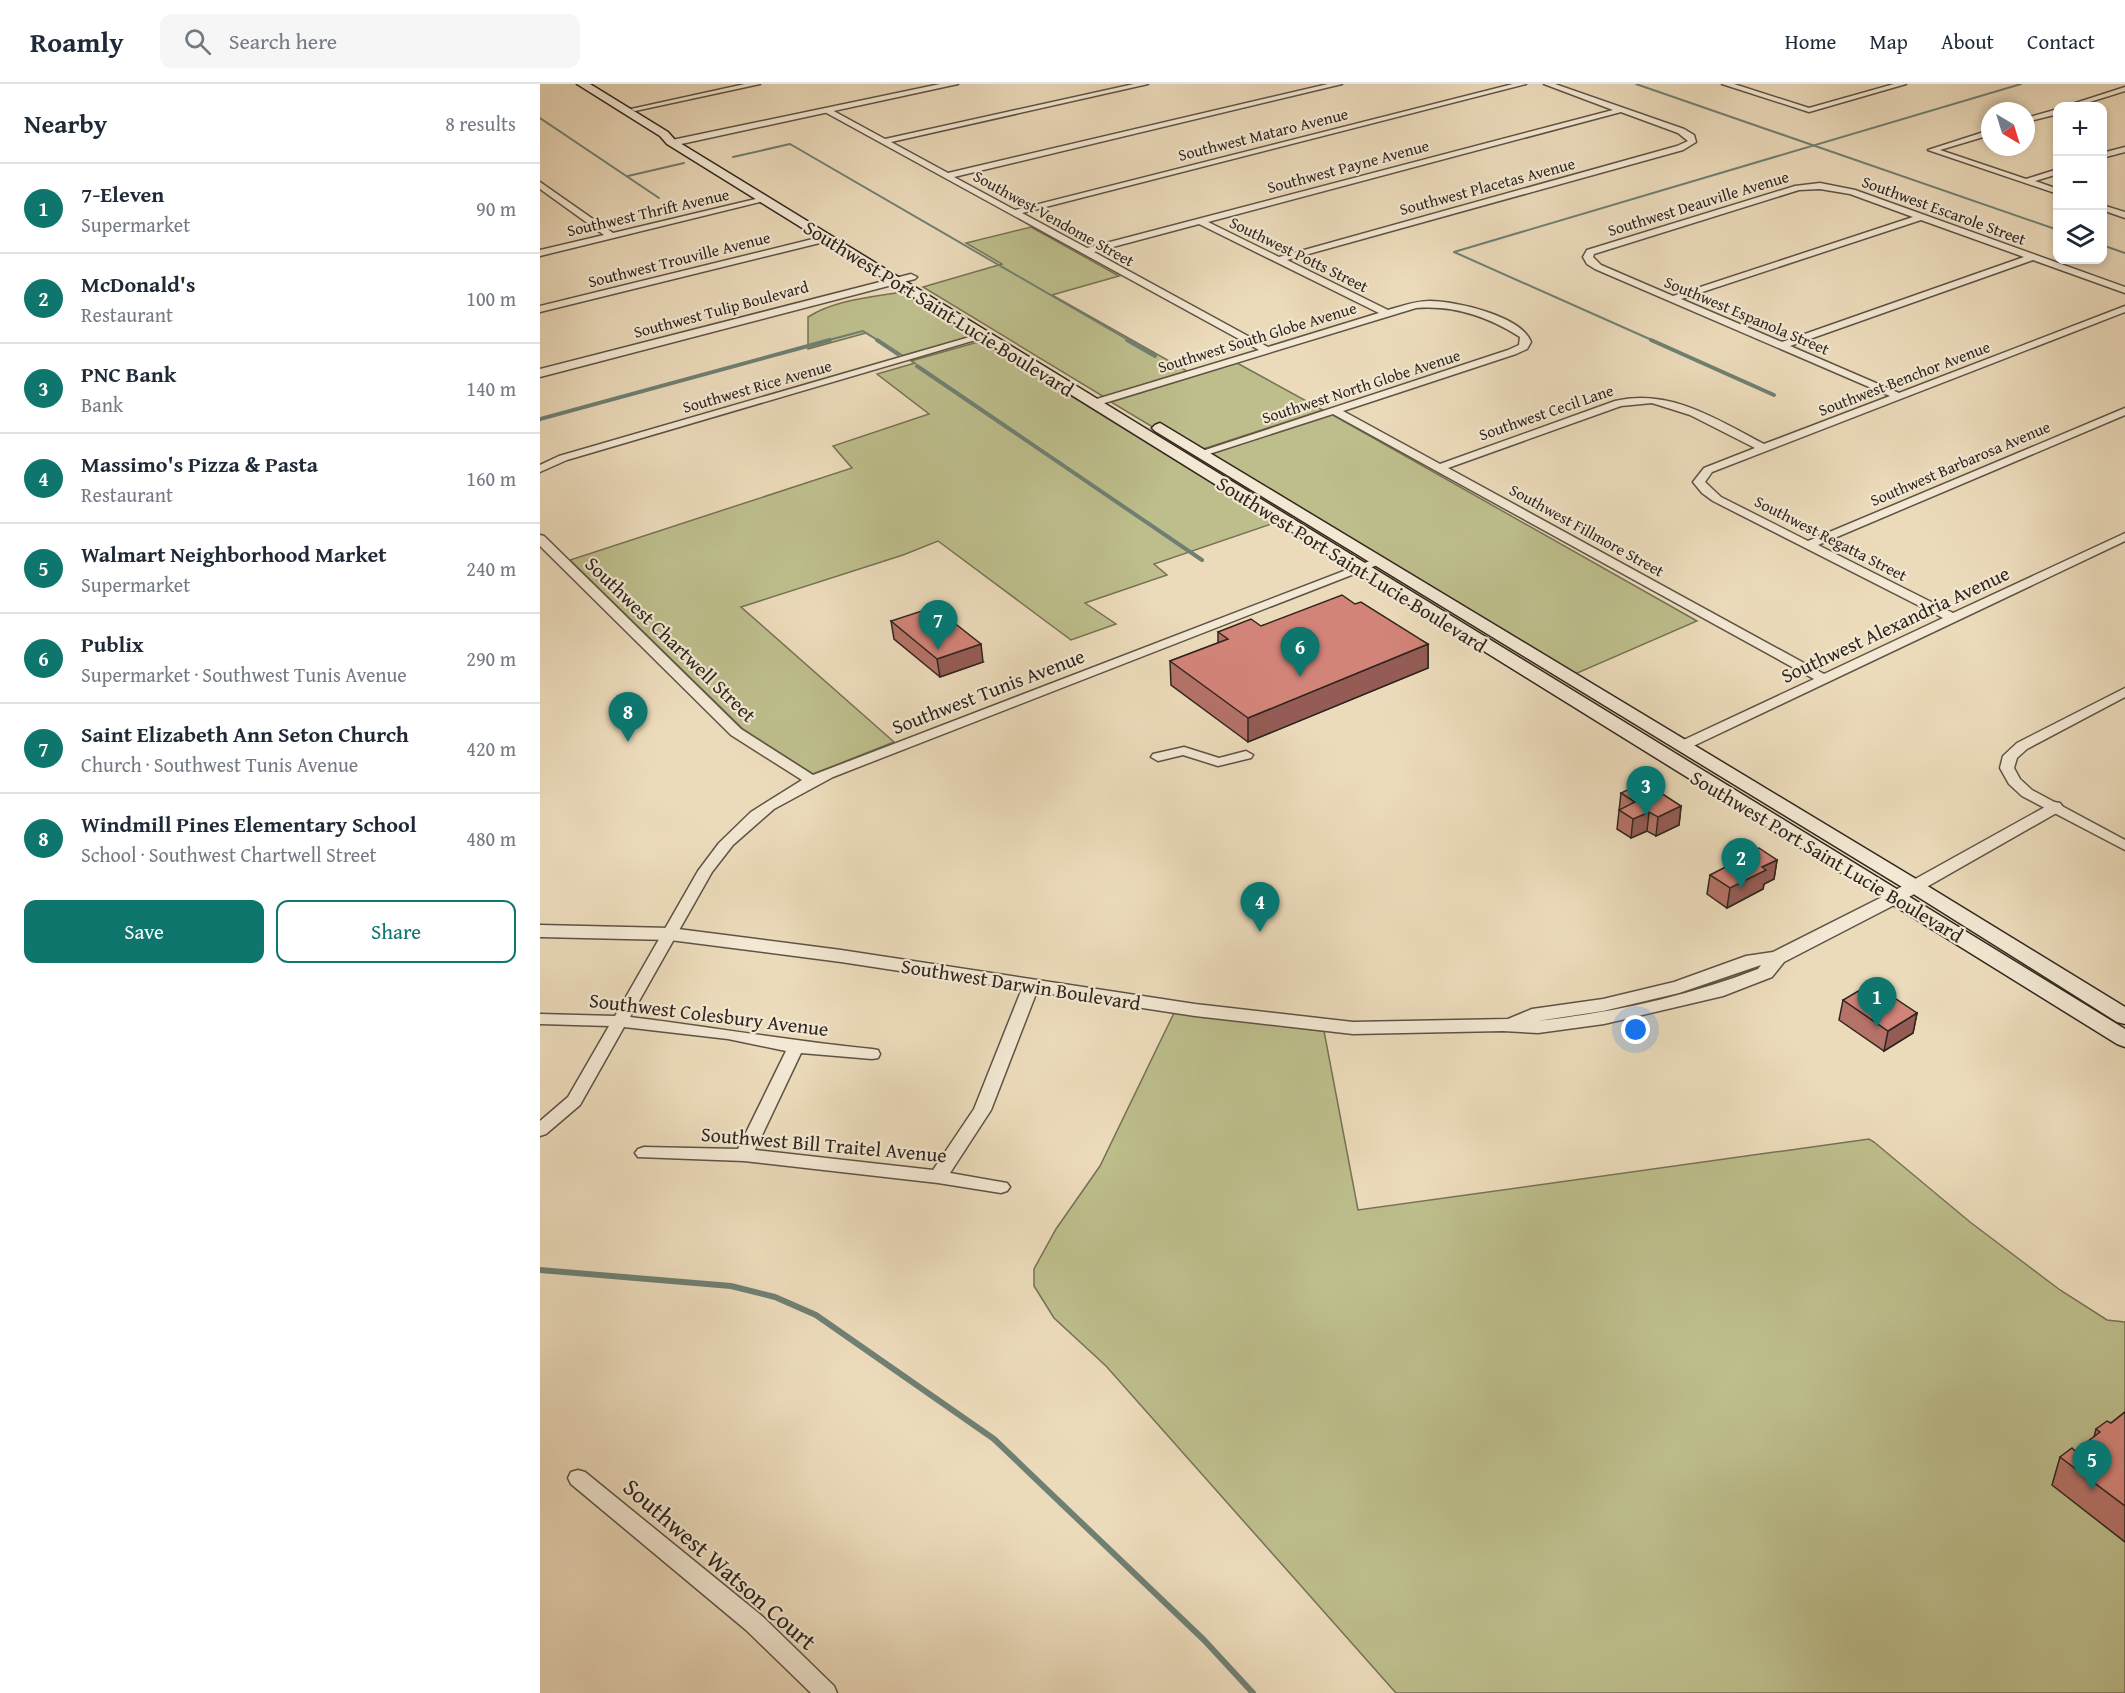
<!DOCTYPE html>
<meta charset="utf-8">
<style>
:root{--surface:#fff;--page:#f6f6f7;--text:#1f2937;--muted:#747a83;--line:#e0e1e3;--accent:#0f766e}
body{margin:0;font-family:"Gentium Book Plus",serif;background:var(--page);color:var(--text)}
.controls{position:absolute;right:18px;top:18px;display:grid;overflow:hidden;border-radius:12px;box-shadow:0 3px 9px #0003}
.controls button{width:54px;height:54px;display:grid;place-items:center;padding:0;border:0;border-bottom:2px solid var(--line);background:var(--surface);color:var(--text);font:30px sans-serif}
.compass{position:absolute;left:1441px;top:18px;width:54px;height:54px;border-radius:50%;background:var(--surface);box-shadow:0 3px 9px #0003;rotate:142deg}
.you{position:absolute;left:1096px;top:946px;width:21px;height:21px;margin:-15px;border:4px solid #fff;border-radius:50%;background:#1a73e8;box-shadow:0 0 0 9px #1a73e833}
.badge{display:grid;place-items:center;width:39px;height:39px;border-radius:50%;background:var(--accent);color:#fff;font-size:20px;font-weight:700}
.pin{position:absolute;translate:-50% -50px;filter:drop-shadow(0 2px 3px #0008)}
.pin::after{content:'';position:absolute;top:32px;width:21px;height:18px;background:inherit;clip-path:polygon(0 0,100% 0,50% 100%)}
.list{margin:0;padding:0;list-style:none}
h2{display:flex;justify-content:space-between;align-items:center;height:78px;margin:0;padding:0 24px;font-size:26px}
h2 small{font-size:20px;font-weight:400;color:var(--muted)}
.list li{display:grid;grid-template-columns:39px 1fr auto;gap:18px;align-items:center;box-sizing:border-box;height:90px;padding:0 24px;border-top:2px solid var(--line)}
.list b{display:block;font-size:22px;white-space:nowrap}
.list p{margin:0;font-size:20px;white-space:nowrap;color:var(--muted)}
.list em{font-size:20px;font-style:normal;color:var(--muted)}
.actions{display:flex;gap:12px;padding:18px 24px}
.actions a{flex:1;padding:14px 0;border:2px solid var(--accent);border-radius:12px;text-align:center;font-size:21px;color:var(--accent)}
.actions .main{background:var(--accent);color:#fff}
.icon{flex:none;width:33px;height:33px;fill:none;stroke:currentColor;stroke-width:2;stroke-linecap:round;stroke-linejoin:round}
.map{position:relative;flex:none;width:1585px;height:1609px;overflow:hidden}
header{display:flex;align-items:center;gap:36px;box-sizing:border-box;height:84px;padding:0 30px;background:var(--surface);border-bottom:2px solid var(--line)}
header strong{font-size:28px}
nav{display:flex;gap:33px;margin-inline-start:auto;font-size:21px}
.search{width:420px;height:54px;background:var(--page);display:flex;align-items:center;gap:15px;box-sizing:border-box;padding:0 21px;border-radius:12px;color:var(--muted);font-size:22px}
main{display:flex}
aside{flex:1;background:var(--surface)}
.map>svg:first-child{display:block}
.green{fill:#bdbe8c;stroke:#767255;stroke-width:1.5}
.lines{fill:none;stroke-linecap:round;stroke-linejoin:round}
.stream-far2{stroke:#6f8073;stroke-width:2}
.stream-far1{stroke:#6f8073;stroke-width:4}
.stream{stroke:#6f8073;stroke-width:6}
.minor-casing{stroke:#5e5345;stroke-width:3}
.tertiary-casing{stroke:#5e5345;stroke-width:3}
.secondary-casing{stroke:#2f261e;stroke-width:3}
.minor{fill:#f3e8d3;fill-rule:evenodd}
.tertiary{fill:#f3e8d3;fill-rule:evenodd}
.secondary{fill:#f3e8d3;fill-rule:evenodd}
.wall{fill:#b57268;stroke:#2f261e;stroke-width:1.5}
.shaded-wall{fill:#945c55;stroke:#2f261e;stroke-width:1.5}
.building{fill:#d38479;stroke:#2f261e;stroke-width:1.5}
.labels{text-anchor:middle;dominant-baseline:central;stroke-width:4.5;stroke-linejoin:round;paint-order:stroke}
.far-street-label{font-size:16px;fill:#2f261e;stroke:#f3e8d3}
.street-label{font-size:20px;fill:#2f261e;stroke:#f3e8d3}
.near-street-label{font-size:24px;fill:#2f261e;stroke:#f3e8d3}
</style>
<header>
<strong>Roamly</strong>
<div class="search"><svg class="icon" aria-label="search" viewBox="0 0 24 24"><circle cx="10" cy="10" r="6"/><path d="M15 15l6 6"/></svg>Search here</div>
<nav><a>Home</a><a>Map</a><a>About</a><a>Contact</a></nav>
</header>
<main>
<aside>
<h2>Nearby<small>8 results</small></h2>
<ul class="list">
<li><span class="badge">1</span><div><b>7-Eleven</b><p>Supermarket</p></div><em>90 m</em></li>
<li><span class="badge">2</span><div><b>McDonald's</b><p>Restaurant</p></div><em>100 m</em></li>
<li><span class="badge">3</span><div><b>PNC Bank</b><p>Bank</p></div><em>140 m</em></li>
<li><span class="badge">4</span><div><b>Massimo's Pizza &amp; Pasta</b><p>Restaurant</p></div><em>160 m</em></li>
<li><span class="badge">5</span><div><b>Walmart Neighborhood Market</b><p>Supermarket</p></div><em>240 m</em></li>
<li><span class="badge">6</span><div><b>Publix</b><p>Supermarket · Southwest Tunis Avenue</p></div><em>290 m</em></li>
<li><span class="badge">7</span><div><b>Saint Elizabeth Ann Seton Church</b><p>Church · Southwest Tunis Avenue</p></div><em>420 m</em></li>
<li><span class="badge">8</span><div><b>Windmill Pines Elementary School</b><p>School · Southwest Chartwell Street</p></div><em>480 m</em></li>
</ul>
<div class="actions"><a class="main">Save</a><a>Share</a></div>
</aside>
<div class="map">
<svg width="1585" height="1609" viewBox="0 0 1585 1609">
<rect width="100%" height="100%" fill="#ecdbbb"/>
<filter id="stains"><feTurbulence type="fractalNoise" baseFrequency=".00333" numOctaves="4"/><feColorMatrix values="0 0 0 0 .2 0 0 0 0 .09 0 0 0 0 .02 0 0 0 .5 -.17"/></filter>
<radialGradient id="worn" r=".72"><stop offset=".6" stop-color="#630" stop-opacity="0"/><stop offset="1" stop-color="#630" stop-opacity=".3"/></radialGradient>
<g class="green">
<polygon points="491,143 579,192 512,211 647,287 564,313 383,203 462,180 426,159"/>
<path d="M368,207L446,250L365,273L326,249L268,265V233C296,215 335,213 368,207Z"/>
<polygon points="452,254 740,437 614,480 627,491 545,519 576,540 531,556 398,457 363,471 201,523 354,658 273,690 204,646 30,476 312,384 293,362 389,330 337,290 375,279 371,277"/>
<polygon points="697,279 783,326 654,368 571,318"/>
<polygon points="791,330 1157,537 1026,594 662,373"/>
<polygon points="634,929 784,947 818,1126 1329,1055 1334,1058 1430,1138 1520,1206 1567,1236 1585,1238 1585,1609 856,1609 566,1282 514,1234 494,1202 494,1185 516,1145 560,1082"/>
</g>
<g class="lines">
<g class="stream-far2">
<polyline points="1096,0 1518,146"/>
<polyline points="0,34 119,114"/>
<polyline points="193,73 250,60 590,257"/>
<polyline points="88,92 144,79"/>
<polyline points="1562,161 1585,169"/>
<polyline points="285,257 323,247 339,257"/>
<polyline points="1114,257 914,168 1481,0"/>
</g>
<g class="stream-far1">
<polyline points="337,256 358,270"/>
<polyline points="587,256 615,272"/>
<polyline points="1111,256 1234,311"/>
<polyline points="377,282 662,476"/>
<polyline points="0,335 290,256"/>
</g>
<polyline class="stream" points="0,1186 191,1202 235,1213 276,1231 454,1355 664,1556 713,1609"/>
<g class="minor-casing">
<g id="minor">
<polygon points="205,0 220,0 95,27 91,25"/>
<path d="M594,0H608L351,58L408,89L788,0H802L414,93L475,126L973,0H986L482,129L547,164L1073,26L1004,0H1015L1144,45L1154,51L1156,58L1143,66L747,176L848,226C862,222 875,217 890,217C915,217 982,232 991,258L987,265L976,270L803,327L900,380L1075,317C1130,304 1178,336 1224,360L1350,312L1055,185L1047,180L1043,173L1047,166L1255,102L1280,99L1315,106L1585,203V209L1493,176L1250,262L1359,309L1585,222V228L1172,388L1165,398L1181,413L1268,457L1585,324V331L1278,461L1413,529L1581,451L1585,449V457L1147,665H1137L1135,662L1137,659L1274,595L793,330L666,371H658L656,369L968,266L979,261L980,253C947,232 914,221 876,224L558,321H550V317L719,266L283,27L290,25L345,55ZM1081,28L1138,49L1148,57L1137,62L739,173L668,138ZM1280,105L1310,110L1373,133L1133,212L1061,181L1053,173L1054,170L1259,106ZM1381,136L1484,173L1242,258L1141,215ZM659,140L839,229L728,263L554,168ZM1112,319L1150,331L1215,364L1164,384L1153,398L1162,409L1173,417L1403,534L1284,590L908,384L1081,322Z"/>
<polygon points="1182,0 1194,0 1269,24 1354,0 1366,0 1269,28"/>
<polygon points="1585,3 1585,7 1537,22 1526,22"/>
<polygon points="1518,25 1518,30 1486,38 1486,34"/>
<polygon points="1450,46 1450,51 1400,66 1486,95 1518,85 1518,90 1495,97 1518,105 1518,110 1388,66"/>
<polygon points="1585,63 1585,68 1562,74 1562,69"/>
<polygon points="0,98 73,149 224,113 228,116 0,172 0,166 64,151 0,105"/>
<polygon points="1562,121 1585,128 1585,134 1562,126"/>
<polygon points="285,152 290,155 288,157 0,228 0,222"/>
<polygon points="440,250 449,252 27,376 0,388 0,381 19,372"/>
<path d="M0,451L4,452L201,645L273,691L835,475L839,474L845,478L293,693L234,725L193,761L172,788L90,933C171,943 251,957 332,965L338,966L340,970L338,974L332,975L261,969L215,1066L393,1086L434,1025L483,902L485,898H497L499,902L451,1026L410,1089L467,1099L470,1103L467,1107L461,1109L398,1099L204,1077L98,1073L95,1069L98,1065L104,1063L198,1065L246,967L188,955L84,943L40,1021L6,1050L0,1052V1037L28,1013L69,942L0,940V930L75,932L158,787L179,759L211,728L262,696L191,651L0,462Z"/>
<polygon points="1585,604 1585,613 1487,665 1477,674 1474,684 1480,695 1492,706 1585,756 1585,766 1482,712 1469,700 1460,684 1463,672 1477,659"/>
<polygon points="644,663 679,674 706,667 713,671 711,674 678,682 643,671 618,677 611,673 613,670"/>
<polygon points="38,1386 45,1388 222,1532 294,1602 297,1609 271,1609 206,1546 31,1400 28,1394 31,1388"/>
</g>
</g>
<g class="tertiary-casing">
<g id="tertiary">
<polygon points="400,0 418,0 132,62 127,59 132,56"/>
<polygon points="371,190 377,193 375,195 0,293 0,285"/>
<path d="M1514,718L1520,719L1523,723L1520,727L1362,817L1244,878L1232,893L1183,912L1064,940L998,949L963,947L813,950L655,932L301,878L130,856L0,853V841L130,844L301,866L655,920L813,938L968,935L992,925L1063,915L1134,898L1206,872L1233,868L1350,809ZM1221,881L1218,885C1148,912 1072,929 997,937L1063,927L1139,909Z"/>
</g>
</g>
<g class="secondary-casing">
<g id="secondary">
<polygon points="37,0 50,0 128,48 135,56 1585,945 1585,963 1577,960 127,60 120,52"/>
<polygon points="620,339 1381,798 1585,923 1585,940 1577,938 1367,806 615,347 612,344 615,341"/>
</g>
</g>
<use href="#minor" class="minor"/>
<use href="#tertiary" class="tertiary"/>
<use href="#secondary" class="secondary"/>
</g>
<g class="wall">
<polygon points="815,520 888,560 888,584 708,658 631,601 630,577 678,559 678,548 721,542"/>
<polygon points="351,537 443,578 400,593 354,555"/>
<polygon points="1081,709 1141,722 1139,741 1116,752 1107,747 1091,754 1077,745"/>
<polygon points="1203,772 1237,776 1234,795 1224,800 1223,805 1187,824 1167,810 1170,791 1203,775"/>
<polygon points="1303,916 1377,929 1373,949 1344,967 1299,936"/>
<polygon points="1585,1328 1585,1458 1512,1401 1520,1373 1535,1367 1554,1353 1556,1345 1571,1339"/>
</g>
<g class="shaded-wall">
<polygon points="441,560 443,578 400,593 397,575"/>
<polygon points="888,560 888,584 708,658 708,634"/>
<polygon points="1141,722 1139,741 1116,752 1118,733"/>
<polygon points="1109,728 1107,747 1091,754 1093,735"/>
<polygon points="1237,776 1234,795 1224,800 1223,805 1187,824 1190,804 1222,783"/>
<polygon points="1377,929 1373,949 1344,967 1348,947"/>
</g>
<g class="building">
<polygon points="802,511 815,520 821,518 888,560 708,634 630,577 688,555 678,548 711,535 721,542"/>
<polygon points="394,523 441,560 397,575 351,537"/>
<polygon points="1104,698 1141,722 1118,733 1109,728 1093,735 1079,726 1095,718 1081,709"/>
<polygon points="1219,764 1237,776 1222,783 1226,786 1190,804 1170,791 1205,773 1203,772"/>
<polygon points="1332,899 1377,929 1348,947 1303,916"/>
<polygon points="1585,1328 1585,1422 1520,1373 1532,1364 1535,1367 1560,1348 1556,1345 1567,1337 1571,1339"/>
</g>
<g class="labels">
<g class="far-street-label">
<text transform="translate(723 50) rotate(-14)">Southwest Mataro Avenue</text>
<text transform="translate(808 82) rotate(-15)">Southwest Payne Avenue</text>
<text transform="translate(947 102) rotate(-15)">Southwest Placetas Avenue</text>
<text transform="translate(1158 119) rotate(-17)">Southwest Deauville Avenue</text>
<text transform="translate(1404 126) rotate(20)">Southwest Escarole Street</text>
<text transform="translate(108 128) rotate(-13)">Southwest Thrift Avenue</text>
<text transform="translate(514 134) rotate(29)">Southwest Vendome Street</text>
<text transform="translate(759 170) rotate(26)">Southwest Potts Street</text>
<text transform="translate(139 175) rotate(-14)">Southwest Trouville Avenue</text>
<text transform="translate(181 225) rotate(-15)">Southwest Tulip Boulevard</text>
<text transform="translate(1207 231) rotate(23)">Southwest Espanola Street</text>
<text transform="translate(717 253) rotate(-17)">Southwest South Globe Avenue</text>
<text transform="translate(1364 294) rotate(-21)">Southwest Benchor Avenue</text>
<text transform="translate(217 302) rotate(-16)">Southwest Rice Avenue</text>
<text transform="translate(821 302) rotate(-18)">Southwest North Globe Avenue</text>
<text transform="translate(1006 328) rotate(-19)">Southwest Cecil Lane</text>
<text transform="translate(1420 379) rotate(-23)">Southwest Barbarosa Avenue</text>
<text transform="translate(1047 446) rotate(29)">Southwest Fillmore Street</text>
<text transform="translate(1291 454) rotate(27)">Southwest Regatta Street</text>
</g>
<g class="street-label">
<text transform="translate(399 224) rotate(32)">Southwest Port Saint Lucie Boulevard</text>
<text transform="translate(812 480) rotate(32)">Southwest Port Saint Lucie Boulevard</text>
<text transform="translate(1355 540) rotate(-25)">Southwest Alexandria Avenue</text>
<text transform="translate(131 555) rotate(44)">Southwest Chartwell Street</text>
<text transform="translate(448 607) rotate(-21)">Southwest Tunis Avenue</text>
<text transform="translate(1287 772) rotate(31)">Southwest Port Saint Lucie Boulevard</text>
<text transform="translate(481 900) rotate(9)">Southwest Darwin Boulevard</text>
<text transform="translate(169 930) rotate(7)">Southwest Colesbury Avenue</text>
<text transform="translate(284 1060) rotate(5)">Southwest Bill Traitel Avenue</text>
</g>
<g class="near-street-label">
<text transform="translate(180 1480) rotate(41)">Southwest Watson Court</text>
</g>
</g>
<rect width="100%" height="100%" filter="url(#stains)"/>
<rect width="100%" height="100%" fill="url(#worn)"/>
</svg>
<div class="controls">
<button>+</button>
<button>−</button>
<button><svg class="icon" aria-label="layers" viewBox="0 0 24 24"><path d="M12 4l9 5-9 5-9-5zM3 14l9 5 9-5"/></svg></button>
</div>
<svg class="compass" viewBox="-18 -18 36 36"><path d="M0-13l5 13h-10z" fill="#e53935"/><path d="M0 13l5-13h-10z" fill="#747a83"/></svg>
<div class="you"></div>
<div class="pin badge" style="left:1337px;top:943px">1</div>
<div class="pin badge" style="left:1201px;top:804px">2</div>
<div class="pin badge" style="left:1106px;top:732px">3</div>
<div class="pin badge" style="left:720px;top:848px">4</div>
<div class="pin badge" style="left:1552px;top:1406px">5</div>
<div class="pin badge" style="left:760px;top:593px">6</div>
<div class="pin badge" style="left:398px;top:566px">7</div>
<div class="pin badge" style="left:88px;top:658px">8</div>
</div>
</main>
